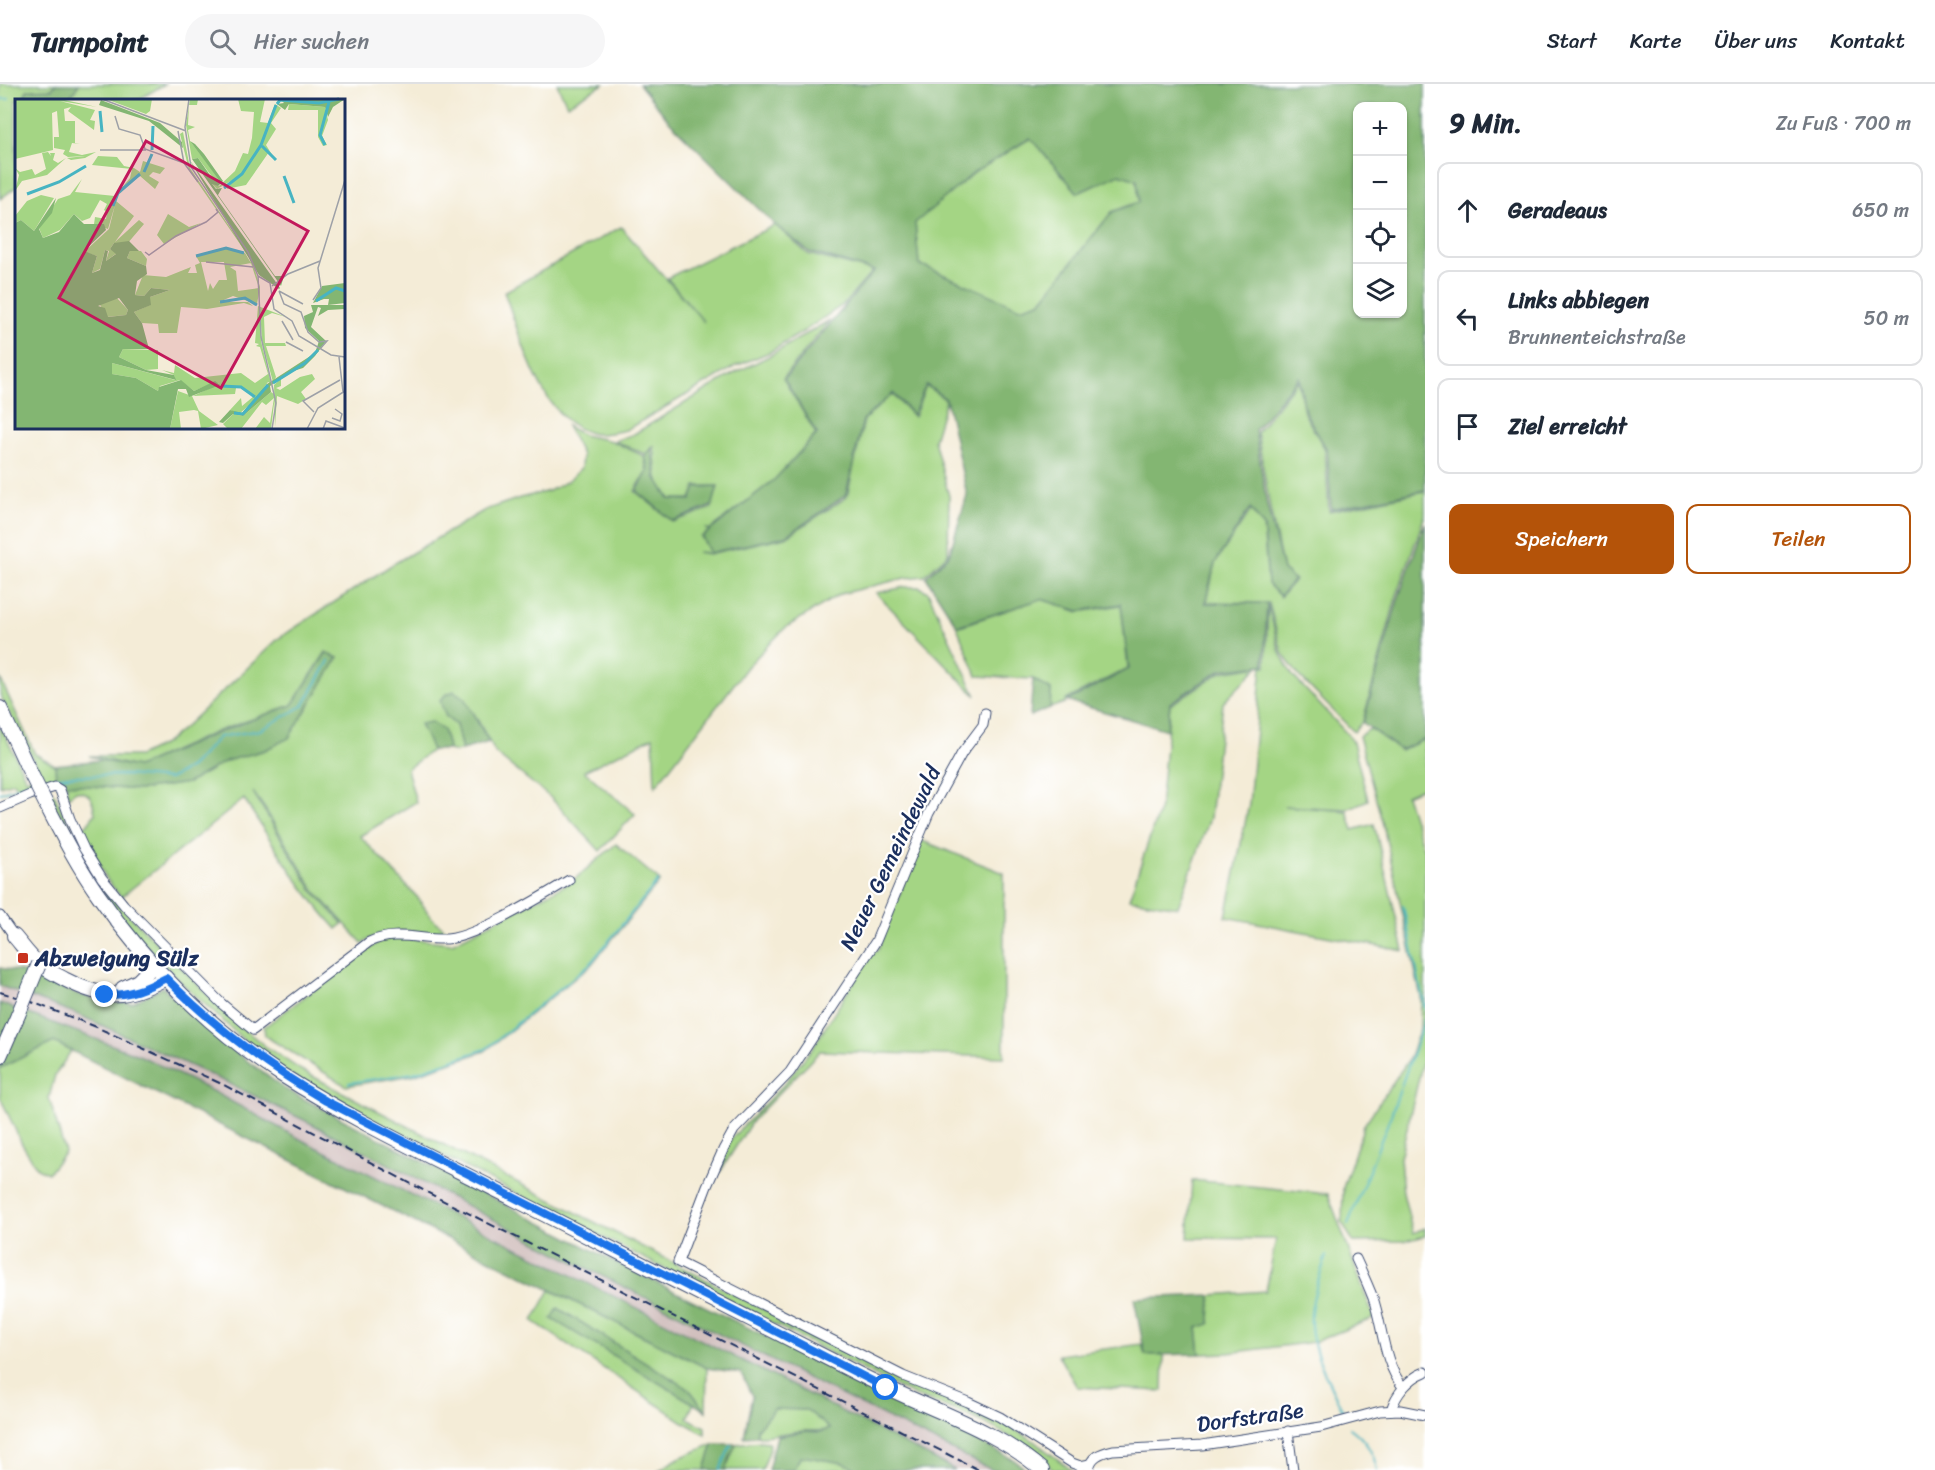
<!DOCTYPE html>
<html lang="de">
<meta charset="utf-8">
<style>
:root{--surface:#fff;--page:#f6f6f7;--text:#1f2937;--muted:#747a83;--line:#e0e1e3;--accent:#b45309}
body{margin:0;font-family:Sriracha,sans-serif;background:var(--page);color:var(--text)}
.controls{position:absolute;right:18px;top:18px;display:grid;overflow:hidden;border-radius:12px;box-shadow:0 2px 4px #0004}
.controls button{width:54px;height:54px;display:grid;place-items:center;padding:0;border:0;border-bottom:2px solid var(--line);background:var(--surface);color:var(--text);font:30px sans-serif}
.stop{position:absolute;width:18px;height:18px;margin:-14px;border:4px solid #1a73e8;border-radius:50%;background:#fff}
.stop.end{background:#1a73e8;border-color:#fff;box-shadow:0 2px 6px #0008}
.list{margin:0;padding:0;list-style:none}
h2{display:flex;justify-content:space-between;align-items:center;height:78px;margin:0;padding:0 24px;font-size:26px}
h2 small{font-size:20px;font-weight:400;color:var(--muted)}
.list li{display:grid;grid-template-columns:39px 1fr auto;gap:18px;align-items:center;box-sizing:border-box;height:96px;margin:0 12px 12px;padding:0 12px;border:2px solid var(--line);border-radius:12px}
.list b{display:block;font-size:22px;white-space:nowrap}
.list p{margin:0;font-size:20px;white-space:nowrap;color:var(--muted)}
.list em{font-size:20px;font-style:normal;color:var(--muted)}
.actions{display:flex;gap:12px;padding:18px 24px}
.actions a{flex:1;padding:14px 0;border:2px solid var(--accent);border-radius:12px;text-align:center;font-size:21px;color:var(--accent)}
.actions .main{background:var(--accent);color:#fff}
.icon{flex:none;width:33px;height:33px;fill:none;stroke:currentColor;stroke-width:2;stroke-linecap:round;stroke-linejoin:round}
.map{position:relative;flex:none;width:1425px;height:1386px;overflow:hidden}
header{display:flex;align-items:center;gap:36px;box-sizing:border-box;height:84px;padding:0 30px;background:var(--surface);border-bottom:2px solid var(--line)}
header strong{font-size:28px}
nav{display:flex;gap:33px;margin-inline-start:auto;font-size:21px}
.search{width:420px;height:54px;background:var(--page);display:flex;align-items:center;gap:15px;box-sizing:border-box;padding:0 21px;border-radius:33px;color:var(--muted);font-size:22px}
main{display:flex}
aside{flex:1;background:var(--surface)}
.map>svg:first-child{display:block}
.industrial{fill:#d1bfbe}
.green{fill:#a4d584;stroke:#608271;stroke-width:1.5}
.forest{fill:#83b672;stroke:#4f7268;stroke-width:1.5;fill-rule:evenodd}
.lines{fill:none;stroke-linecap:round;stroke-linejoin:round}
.stream{stroke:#47b4c2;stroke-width:2}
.street-casing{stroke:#3c4b70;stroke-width:11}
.secondary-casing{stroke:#3c4b70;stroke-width:16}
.street{stroke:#fff;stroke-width:9}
.secondary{stroke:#fff;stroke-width:14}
.rail{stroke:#1b2f5e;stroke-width:2;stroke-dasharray:9 4.5;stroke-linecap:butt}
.secondary-bridge-casing{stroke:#3c4b70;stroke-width:16;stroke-linecap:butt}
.secondary-bridge{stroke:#fff;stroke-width:14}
.route{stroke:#1a73e8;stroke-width:8}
.poi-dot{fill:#c8321e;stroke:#fff;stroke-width:2}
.labels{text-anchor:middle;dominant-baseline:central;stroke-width:4.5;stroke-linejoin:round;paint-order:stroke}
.street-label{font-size:22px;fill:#1b2f5e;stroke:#fff}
.poi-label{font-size:22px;font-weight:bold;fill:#1b2f5e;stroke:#fff;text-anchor:start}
.inset-river{fill:none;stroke:#47b4c2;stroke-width:3}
.inset-road{fill:none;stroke:#9da0a7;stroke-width:1.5}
.view{fill:#c2185b;fill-opacity:0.15;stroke:#c2185b;stroke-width:3}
.inset-edge{fill:none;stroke:#1b2f5e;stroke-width:3}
</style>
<header>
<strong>Turnpoint</strong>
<div class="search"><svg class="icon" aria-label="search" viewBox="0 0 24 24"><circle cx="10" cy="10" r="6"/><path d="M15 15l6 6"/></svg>Hier suchen</div>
<nav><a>Start</a><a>Karte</a><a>Über uns</a><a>Kontakt</a></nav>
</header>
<main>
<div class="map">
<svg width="1425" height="1386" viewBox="0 0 1425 1386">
<rect width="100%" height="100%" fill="#fff"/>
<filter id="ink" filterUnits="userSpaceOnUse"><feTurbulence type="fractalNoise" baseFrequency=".0167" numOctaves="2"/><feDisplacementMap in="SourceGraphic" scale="12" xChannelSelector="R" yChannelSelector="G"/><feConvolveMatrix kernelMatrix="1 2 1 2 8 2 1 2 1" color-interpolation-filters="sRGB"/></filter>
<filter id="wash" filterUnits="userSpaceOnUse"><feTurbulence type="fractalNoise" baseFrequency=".008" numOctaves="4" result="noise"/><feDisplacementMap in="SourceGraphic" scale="24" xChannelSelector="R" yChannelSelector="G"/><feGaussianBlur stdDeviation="1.35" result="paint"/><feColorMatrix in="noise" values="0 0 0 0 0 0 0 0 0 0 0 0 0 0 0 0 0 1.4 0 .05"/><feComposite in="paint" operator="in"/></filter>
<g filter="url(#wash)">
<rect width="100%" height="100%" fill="#f4ecd7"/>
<polygon class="industrial" points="0,902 76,930 226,998 310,1039 576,1179 992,1386 955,1386 302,1056 212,1007 61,941 0,919"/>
<g class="green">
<polygon points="0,0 56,0 52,5 27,6 23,16 16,16 16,103 0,115"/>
<polygon points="79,0 165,0 138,16 68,16"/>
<polygon points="557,0 604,0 567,21"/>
<polygon points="1031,54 1078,109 1119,90 1137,96 1139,118 1112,128 1040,218 1020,224 919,180 915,139 975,88"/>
<path d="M775,141L808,170L873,187L844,220L804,247L770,268L736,282L626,346C615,348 601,352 590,349C539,334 521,251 504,208L621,143L704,238L667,194Z"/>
<path d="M830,236L783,294L816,350L775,395L711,445H705L710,446L701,453L710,469L697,468L709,470L786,453L847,413L864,336L892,310L914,333L926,302L946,316L934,356L949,412L948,470L924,492L905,494L840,510L785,544L748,582L655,703L653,653L584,687L635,730L600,767L551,714L496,670L474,629L446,633L456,641L462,666L455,668L449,666L443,647L431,639L421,640L432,666L407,685L416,718L360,752L418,814L431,833L450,850C420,852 388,838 363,860L314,806L265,725L253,708L313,807L343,840L337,845C300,805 273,760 244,715L121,813L108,797L77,741L85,743L95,730C93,717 92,708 76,707L68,713L66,700L139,706L188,699L226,677L265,666L338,574L326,568L292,621L218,647L137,683L89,672H139L164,660L186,642L279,554L390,482L485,426L520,414L549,407L568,397L581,384L582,371L567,342L583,351L612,357L644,372L647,387L635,407L673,438L712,424L718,402H696L691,415H670L657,394L654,362L645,370L614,357L634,350L731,291L771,271Z"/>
<polygon points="1298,296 1304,329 1325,365 1329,427 1425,407 1425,431 1396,514 1363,637 1354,648 1299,592 1282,569 1269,519 1207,518 1215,479 1251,426 1263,442 1268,500 1280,513 1295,496 1283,486 1270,424 1257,348"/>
<polygon points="905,503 920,503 928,508 976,612 876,509"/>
<polygon points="1041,515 1079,528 1121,521 1128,584 1066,616 1067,618 1050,624 1051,606 1033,595 977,592 957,543"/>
<polygon points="1268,520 1280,569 1293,592 1352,655 1368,716 1347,725 1284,722 1347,727 1353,746 1374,740 1404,867 1226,833 1249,720 1262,582 1266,582"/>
<polygon points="1259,582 1223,619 1210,734 1178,823 1129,815 1160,723 1170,621 1221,588"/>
<polygon points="0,594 35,670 55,681 56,696 21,707 13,698 0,702 0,640 26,695 40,689 0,611"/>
<polygon points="1370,645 1401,667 1425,655 1425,703 1406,711 1423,764 1425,765 1425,968 1400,1074 1403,1109 1413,1149 1425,1144 1425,1152 1406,1157 1353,1158 1342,1138 1343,1104 1364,1041 1409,975 1420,945 1421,913 1383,741 1359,652"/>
<path d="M54,709L85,774L107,807L133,835L233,936L265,962L301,986L355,1015L876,1283L947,1315L968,1320L1028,1353L1072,1386H1054C1015,1348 965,1329 915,1312L329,1014L273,981L248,960L183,900L134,849L115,827L77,765L49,710Z"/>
<polygon points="920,756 1004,789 1004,973 820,967 752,1037 720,1088 730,1056 784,1000 813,963 873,867 878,866"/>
<polygon points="616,760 660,797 591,881 485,967 413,991 346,1002 265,952 264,943 378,858 394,853 452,859 571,798"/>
<polygon points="54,958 71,967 55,991 49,1014 65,1068 48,1089 37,1084 22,1060 0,1013 0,984"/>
<polygon points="1192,1096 1328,1110 1374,1234 1314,1258 1228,1269 1200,1270 1197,1244 1210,1239 1211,1211 1266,1207 1276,1155 1188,1154"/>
<polygon points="550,1206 707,1284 706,1327 689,1305 552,1234 694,1319 687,1334 705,1343 705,1350 685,1339 533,1237"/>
<polygon points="1142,1260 1145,1271 1164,1270 1163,1307 1077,1303 1058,1271"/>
<path d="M774,1325L807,1326L831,1345C822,1348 815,1346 806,1347C790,1347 774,1352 757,1352V1345Z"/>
<polygon points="760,1357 768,1358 770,1365 762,1386 725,1386 736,1360"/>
<polygon points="713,1360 705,1386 659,1386 679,1374"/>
<polygon points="801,1372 844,1379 858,1386 793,1386"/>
</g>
<g class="forest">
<polygon points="56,0 79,0 68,16 23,16 27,6 52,5"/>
<path d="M639,0H1425V406L1331,425L1327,366L1305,328L1299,293L1255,346L1267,421L1283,486L1294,496L1280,512L1268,500L1264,443L1250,424L1215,479L1205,519H1267L1264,581L1221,586L1170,619L1167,646L1067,617L1129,585L1121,520L1079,527L1041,515L957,542L926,493L949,471L967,411L946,315L926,301L913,331L893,309L863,336L846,411L786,452L710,469L702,453L775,395L817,350L784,295L874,187L809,168L774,140L669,37ZM1358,22H1402V230H1358ZM1030,54L1078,109L1119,90L1137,96L1139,118L1112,128L1040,218L1020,224L919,180L915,139L975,88Z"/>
<polygon points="652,365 656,394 669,415 691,416 696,403 718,402 712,422 673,437 637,407 648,387 645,372"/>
<polygon points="1425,439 1425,655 1401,666 1363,639 1398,515"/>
<polygon points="326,569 338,574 289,654 265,666 226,677 188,699 139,706 66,700 56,696 55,681 101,676 137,683 219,648 292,621"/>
<polygon points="1033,595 1051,606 1050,624 1030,632"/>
<polygon points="454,607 464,614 489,658 462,666 456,641 446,633 440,617 445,611"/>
<polygon points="431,638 443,646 449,666 432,666 420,640"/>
<polygon points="0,884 46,892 66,906 102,918 132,919 163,903 225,960 285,1005 617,1179 976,1356 1014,1376 1027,1386 992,1386 576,1179 310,1039 226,998 77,930 0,902"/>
<polygon points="0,919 141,972 212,1007 302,1056 787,1299 955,1386 858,1386 844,1379 801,1372 793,1386 768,1386 777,1352 806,1347 820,1348 830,1345 807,1326 774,1325 757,1345 757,1352 744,1353 752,1312 741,1289 707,1284 54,958 0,984"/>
<polygon points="1211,1211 1210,1240 1197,1244 1200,1270 1145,1271 1134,1214"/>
<polygon points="558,1224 689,1305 706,1327 552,1235"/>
<polygon points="713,1360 736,1360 725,1386 705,1386"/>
</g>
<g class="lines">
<g class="stream">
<polyline points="0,15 9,15"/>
<polyline points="41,696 69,692 127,691 169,695 191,683 219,653 260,646 303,622 329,577"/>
<polyline points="0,709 29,699"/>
<polyline points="1403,822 1425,926"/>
<polyline points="349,999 414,989 486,965 590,880 658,797"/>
<polyline points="1348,1140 1391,1031 1425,934"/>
<path d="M1326,1172C1320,1193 1309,1219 1311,1241C1313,1272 1331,1302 1344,1329"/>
<path d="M1350,1344C1364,1354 1374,1369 1377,1386"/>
<polyline points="720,1386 731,1361"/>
</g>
</g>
</g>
<g filter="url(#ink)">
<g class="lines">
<g class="street-casing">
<g id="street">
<polyline points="985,629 983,641 962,669 929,729 876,857 790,988 734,1046 723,1066 707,1102 678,1178 903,1292 968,1318 1000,1333 1072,1379 1080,1382 1090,1380"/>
<path d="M0,724L30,711L55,703L60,706L70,735L84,765L102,794L124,821L222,920L253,946L369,858C396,846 419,856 447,855C475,853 543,812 569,796"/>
<polyline points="0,832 14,852"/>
<path d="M1356,1175C1362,1188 1368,1201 1373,1214C1383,1243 1383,1278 1403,1303"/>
<path d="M1391,1326C1396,1310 1409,1294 1425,1288"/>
<polyline points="1288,1347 1293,1386"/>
<path d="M1089,1386C1090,1372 1101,1369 1113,1366L1202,1361L1321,1343L1380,1327L1400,1326L1425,1331"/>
</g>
</g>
<g class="secondary-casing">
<g id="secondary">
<polyline points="0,624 26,680"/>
<path d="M47,722C63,753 79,784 99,812C147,882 211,945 282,991C356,1038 436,1075 514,1115C620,1169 725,1222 831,1276C849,1285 867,1295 886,1303C939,1329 996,1346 1042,1386"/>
<path d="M14,852C22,861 29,872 38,879C46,886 57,891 66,896C106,916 126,915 166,894"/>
<polyline points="123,904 138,897 154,881"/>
<polyline points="0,972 18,931"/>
</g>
</g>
<use href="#street" class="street"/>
<use href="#secondary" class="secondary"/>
<polyline class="rail" points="0,908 29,917 94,942 224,1001 438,1114 979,1386"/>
<g class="secondary-bridge-casing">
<g id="secondary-bridge">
<polyline points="26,680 47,722"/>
<polyline points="18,931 39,880"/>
</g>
</g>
<use href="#secondary-bridge" class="secondary-bridge"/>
</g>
</g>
<g class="lines" filter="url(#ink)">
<path class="route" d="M105,911C128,912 147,904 166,894C214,943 267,982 326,1017L886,1304"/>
</g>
<rect class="poi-dot" x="17" y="868" width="12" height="12" rx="3"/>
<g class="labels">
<g class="street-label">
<text transform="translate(890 774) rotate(-64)">Neuer Gemeindewald</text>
<text transform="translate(1250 1333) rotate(-8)">Dorfstraße</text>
</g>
<g class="poi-label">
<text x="35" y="874">Abzweigung Sülz</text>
</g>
</g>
<g transform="translate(15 15)">
<rect width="330" height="330" fill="#f4ecd7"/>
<path d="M0,0H45L82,8L45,2L80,11L75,21L80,22L79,31L53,12L56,8L49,10L50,22H60V44L65,45L57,44L54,53L67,56L81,53L70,59L56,61L52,59L70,57L53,58L48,55L50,51L39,49V38H44L42,12L37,14L38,51L0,60ZM91,0H137L135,12L131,15ZM175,0H183L182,6H174L173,26L180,28L173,31L175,42L205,81L201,83L183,59L177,60L171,26ZM223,0H250L245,23L253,24L260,5L266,9L256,24L261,30L251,46L261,62L254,53L231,86L211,90L223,78L202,90L196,84L204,87L220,72L228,54L233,55L237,39L239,13L226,12ZM274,5L310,8L313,21L307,37L312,46L308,47L303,38V11H273ZM168,33L175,69L237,161L245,188V205L244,194L242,205L218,197L204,203H233L238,207L229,204L192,210L166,208L162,234H144L143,225L127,224L119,213L135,206V198L155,191L136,189L129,197L120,196L128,176L151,178L176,168L173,174H182L180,166L185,164L181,157L212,149L230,154L236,164L215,168L221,172L223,192L244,189L234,158L174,71L165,35ZM186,163H209L212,181H204L198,190L195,184L193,192ZM33,53L36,57L35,54H40L38,61L43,64L51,59L32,76L7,82L0,92L4,76L0,69L5,73L17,70L20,76L31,70L27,54ZM83,57L102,58L109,67L119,69L125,73L128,62L150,69L145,75L138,73L134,77L144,83L140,90L125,77L104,92L93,130L79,125L80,118L91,120L92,113L89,111L92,105L85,101L75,119L67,122L59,115L45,131L28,139L24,129L43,100L55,96L67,80L60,93L100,97L115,79L117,70L77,66ZM26,96L39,99L19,132L6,121L0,124V117L12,102ZM101,102L119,117L100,143L124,121L129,125L112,145L99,144L95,150L102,154L91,162L94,152L90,151L85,170L77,174L82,157L69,153L94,130ZM153,115L174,128L186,124L149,145L142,136ZM115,152H126L132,160L131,167L112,159ZM102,199L113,211L111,216L92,218L84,204ZM243,207L271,218L257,214L249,218L250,244L277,241L250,244H270L271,247H251L261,278L258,283L247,242L245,209L246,242L256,284L253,283L240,301L224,315L215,311L226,299L227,307L239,297L226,287L221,289L220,295L178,297L204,285L200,283L179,292L165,281L145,287L143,292L121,279L97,275V264L160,281L159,276L147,271L159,274L160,266L180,279L226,274L240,284L253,275L245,248L241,247L244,245L240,244ZM108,250L143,251V270L131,271L104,258ZM297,275L300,280L286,293L291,300L283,305L262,297L260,328L259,286L266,279V287L261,289L265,291L285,278ZM163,292L177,297L184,312L203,326L186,330L183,312L179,311L164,313L166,330H155ZM256,293L260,296L256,330H240L249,318L255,324L259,299L251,306L247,303L226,330H213L208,325L218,315L228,317Z" fill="#a4d584" fill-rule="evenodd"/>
<path d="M265,0H330L318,8L313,18L310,8L274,5L270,11L262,5L269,4ZM86,1L145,24L167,43L168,49L134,22L84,6ZM175,42L180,45L189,55L208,82L203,87L197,85L201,90L207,89L203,96L260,177H269L266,187L177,60L183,59L197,79L204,81ZM174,60L265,189L264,190L244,176ZM41,99L37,114L24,130L28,139L44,133L59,115L69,125H89L91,131L69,152L82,157L77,174L85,171L90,151L93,152L91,162L101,155L95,150L99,144L114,142L124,152H115L112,159L131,167L132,175L122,182L120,196L129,197L136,189L155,191L135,198L136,206L119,213L127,224L134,250H108L104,258L131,271L159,276L161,281L97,264V275L121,279L143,292L144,288L166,281L179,292L200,282L205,286L174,298L171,290H163L155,330H0V124L6,121L19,132ZM104,199L113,211L111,216L93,218L90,209L83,207ZM330,184V204L313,206L314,200H309L298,204L307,187ZM296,206H330V210L313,211L303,217L306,209L303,208L296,228L311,242L300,257L288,269L275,273L255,287L256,293L228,317L218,315L208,324L204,323L215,311L227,314L252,285L300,254L304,242L290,229L289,217L298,213Z" fill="#83b672" fill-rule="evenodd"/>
<path class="inset-river" d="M262,5L265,1L304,4L324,0M85,12L87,33M310,46L305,36L314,3M247,47L261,61M137,51L138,27M129,73L137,55M269,77L279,104M209,89L227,75L246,46L261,6M12,95L44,83L71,67M98,107L103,94L125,75M181,157L211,149L229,154M301,202L321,189L330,192M205,203L230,199L242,206M258,284L290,264L303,251M206,287L226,288L240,298M219,314L228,315L253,286"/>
<path class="inset-road" d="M87,0L171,32M174,0L170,28L176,68L233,153L243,177L246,238L261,304L257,330M100,17L104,30L125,36L130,50L169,64M163,32L169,64M85,51H131M169,64L183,83M130,153L134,156L161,137L191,123L203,113L201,110M191,163L238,168M243,177L255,184L259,210L277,222L284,237L316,256L330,258M257,187L273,175L305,162M264,192L269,205L286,213L293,233L304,243L312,242L305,250M264,192L288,205M298,201L306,189L303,169L330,81M267,222L278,241M271,243L288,252M324,258L328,293M299,313L288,302L325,281M317,319L325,322L327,315L320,310M292,330L303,309L330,292M308,330L311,322L330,329"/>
<path class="view" d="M131,42L293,132L206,289L44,199Z"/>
<rect width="330" height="330" class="inset-edge"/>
</g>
</svg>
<div class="controls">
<button>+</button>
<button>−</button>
<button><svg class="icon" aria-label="locate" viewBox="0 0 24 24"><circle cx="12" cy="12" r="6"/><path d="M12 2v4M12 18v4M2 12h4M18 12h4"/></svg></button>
<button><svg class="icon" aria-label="layers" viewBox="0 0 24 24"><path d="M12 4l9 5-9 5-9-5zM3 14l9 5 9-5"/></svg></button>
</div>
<div class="stop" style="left:886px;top:1304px"></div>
<div class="stop end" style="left:105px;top:911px"></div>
</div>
<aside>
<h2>9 Min.<small>Zu Fuß · 700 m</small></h2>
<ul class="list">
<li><svg class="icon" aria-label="ahead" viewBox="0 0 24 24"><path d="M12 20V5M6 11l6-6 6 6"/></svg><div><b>Geradeaus</b></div><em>650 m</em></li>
<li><svg class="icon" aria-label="left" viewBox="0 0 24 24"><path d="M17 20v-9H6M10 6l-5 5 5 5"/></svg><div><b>Links abbiegen</b><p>Brunnenteichstraße</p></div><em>50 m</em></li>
<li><svg class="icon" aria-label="arrive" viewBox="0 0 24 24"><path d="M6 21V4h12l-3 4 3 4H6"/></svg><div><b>Ziel erreicht</b></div></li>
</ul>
<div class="actions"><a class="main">Speichern</a><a>Teilen</a></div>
</aside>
</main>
